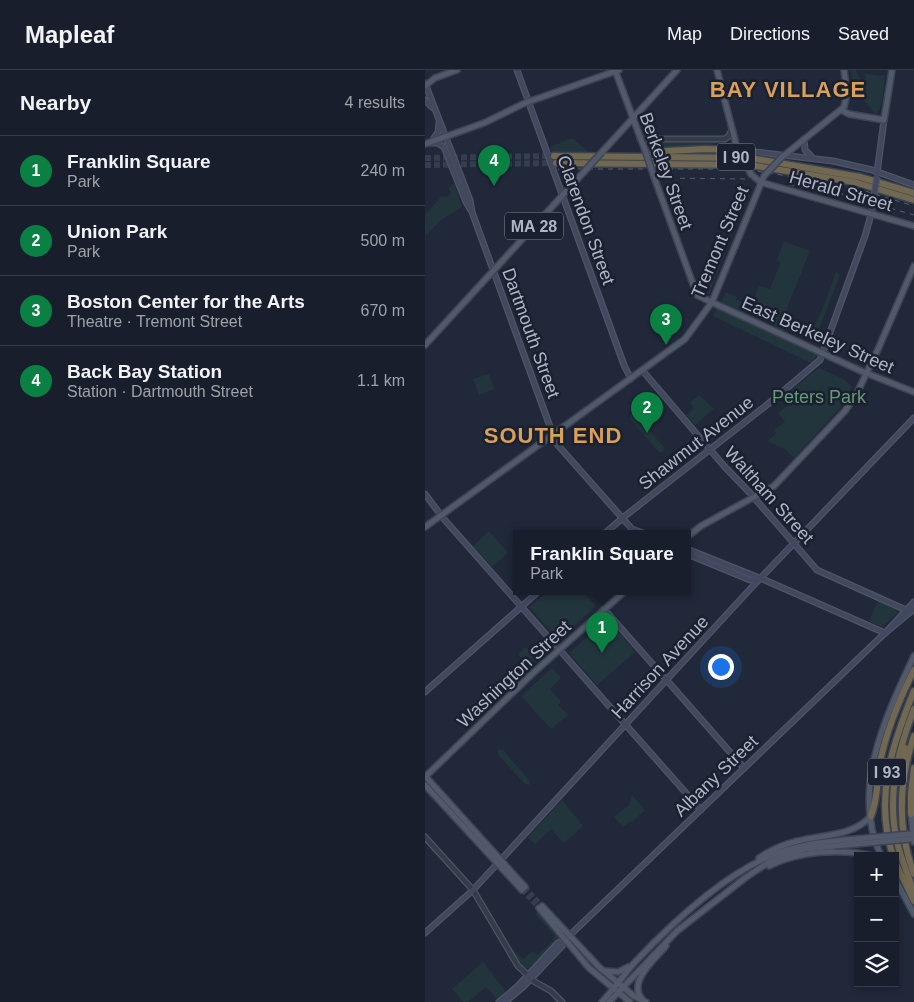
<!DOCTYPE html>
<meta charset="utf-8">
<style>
:root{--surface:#181e2c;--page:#252b38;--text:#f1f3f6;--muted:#9fa2a9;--line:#363c48;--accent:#0b8043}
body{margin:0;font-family:Arial,sans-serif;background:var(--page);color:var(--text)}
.controls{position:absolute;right:15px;bottom:15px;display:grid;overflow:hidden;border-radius:0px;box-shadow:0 2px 8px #0003}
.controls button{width:45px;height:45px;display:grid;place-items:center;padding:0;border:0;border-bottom:1px solid var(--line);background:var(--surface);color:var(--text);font:25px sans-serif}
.you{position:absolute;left:295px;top:596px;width:18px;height:18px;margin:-12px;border:4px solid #fff;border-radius:50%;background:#1a73e8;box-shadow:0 0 0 8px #1a73e833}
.badge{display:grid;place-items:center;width:32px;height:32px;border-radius:50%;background:var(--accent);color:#fff;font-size:16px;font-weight:700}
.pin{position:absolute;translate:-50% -41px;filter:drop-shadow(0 1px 2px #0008)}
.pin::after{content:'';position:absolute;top:26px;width:18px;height:15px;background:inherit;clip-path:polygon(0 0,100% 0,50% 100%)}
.popup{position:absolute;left:88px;top:460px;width:178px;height:65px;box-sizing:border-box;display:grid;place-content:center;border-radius:0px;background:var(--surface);filter:drop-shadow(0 1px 4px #0005);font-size:16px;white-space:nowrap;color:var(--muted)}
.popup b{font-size:19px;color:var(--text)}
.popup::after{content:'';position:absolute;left:50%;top:100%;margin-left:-10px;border:10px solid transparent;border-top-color:var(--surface)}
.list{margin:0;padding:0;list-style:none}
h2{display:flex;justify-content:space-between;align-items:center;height:65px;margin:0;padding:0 20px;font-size:21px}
h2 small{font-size:16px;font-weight:400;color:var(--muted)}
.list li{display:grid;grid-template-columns:32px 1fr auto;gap:15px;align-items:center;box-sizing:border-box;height:70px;padding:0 20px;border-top:1px solid var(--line)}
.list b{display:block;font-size:19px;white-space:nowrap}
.list p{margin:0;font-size:16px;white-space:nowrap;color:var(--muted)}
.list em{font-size:16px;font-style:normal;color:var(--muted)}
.icon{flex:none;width:28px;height:28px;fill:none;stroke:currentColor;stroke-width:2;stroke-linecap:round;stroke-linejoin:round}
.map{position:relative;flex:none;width:489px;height:932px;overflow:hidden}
header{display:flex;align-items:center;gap:30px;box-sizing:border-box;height:70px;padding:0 25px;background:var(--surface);border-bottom:1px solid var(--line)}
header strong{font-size:24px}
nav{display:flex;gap:28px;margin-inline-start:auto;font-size:18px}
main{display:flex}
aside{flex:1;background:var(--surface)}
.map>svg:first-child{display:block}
.green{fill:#22353c}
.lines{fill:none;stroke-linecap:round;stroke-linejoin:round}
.primary-tunnel{stroke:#353d4f;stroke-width:5;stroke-dasharray:5 2.5;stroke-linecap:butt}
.motorway-tunnel{stroke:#353d4f;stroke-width:6;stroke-dasharray:6 3;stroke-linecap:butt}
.tertiary-casing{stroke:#4f5565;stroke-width:7}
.secondary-casing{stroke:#4f5565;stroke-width:7}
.primary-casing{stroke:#3d4454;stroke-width:8}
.motorway-casing{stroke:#3c4252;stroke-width:9}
.tertiary{stroke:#343b4b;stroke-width:4.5}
.secondary{stroke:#42495e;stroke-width:4.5}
.primary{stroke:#52596b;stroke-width:5}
.motorway{stroke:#716851;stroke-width:6}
.rail{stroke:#565e72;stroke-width:1;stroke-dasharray:5 5;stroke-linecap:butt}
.secondary-bridge-casing{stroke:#4f5565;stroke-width:7;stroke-linecap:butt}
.primary-bridge-casing{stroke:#3d4454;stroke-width:8;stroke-linecap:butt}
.secondary-bridge{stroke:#42495e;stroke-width:4.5}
.primary-bridge{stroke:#52596b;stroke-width:5}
.labels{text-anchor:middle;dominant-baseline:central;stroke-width:5;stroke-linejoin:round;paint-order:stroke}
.shield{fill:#1a202f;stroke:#828899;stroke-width:1}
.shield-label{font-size:16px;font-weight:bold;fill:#afb5c7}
.street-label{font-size:18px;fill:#afb5c7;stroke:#1a202f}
.park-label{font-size:18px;fill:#659977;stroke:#1a202f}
.district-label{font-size:22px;font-weight:bold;letter-spacing:1px;fill:#d8a058;stroke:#1a202f}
</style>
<header>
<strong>Mapleaf</strong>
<nav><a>Map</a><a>Directions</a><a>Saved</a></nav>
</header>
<main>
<aside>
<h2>Nearby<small>4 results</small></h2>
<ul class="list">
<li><span class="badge">1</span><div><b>Franklin Square</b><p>Park</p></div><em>240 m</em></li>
<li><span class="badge">2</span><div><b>Union Park</b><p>Park</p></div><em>500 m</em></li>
<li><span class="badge">3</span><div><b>Boston Center for the Arts</b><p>Theatre · Tremont Street</p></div><em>670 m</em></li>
<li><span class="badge">4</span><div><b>Back Bay Station</b><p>Station · Dartmouth Street</p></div><em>1.1 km</em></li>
</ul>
</aside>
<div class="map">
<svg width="489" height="932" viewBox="0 0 489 932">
<rect width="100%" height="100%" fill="#20283a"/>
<g class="green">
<path d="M426,0H431L436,11L441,8L439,3L456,6V5H460C458,16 459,37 451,44L436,27H431L428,29V20Z"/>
<polygon points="147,68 165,83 127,83 125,77"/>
<polygon points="224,71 289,71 291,72 291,74 226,80 222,72"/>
<polygon points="29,113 37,137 16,150 0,166 0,145 16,127 23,127 26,123 24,118"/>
<polygon points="359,171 385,181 358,248 388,259 399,235 411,202 415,205 391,267 362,254 359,262 350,257 350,249 329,240 319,242 296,232 301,222 312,227 311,230 326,235 334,216 345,219 355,194 352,189"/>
<polygon points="300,183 284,224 282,224 277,221 274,210 290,204 288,197 293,195 290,189"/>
<polygon points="292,238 393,285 386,293 288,246"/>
<polygon points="394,298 420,310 427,317 414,339 369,388 361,380 342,371 352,363 349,360 360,352 353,343 371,329 365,321"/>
<polygon points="64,304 69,319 54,325 48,309"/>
<polygon points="274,325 289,339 270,355 261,345 269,338 265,333"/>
<polygon points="206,344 209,344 239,377 238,382 234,382 205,349"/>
<polygon points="64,461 83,483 67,497 48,476"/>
<polygon points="122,522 158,522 171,536 134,570 104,537"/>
<polygon points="453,531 470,539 472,543 457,557 444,551"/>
<polygon points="183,549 210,582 172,615 144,583"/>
<polygon points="111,575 118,583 104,596 93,584 101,577 104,580"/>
<polygon points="127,598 136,608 125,619 136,632 133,635 143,645 126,659 96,626"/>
<polygon points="73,679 79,681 104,710 105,715 100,714 73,685"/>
<polygon points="207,725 220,740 207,752 205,751 198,757 189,747 204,735"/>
<polygon points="137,730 158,756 139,773 126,759 110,774 103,767"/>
<polygon points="113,842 136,869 104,898 101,898 96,895 84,876 98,889 108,881 112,885 128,871 127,869 130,866 110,844"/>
<polygon points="58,892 81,922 72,929 61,917 43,932 38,932 27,919"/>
</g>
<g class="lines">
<g class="primary-tunnel">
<polyline points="100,817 117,836"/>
<polyline points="97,820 114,838"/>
</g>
<g class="motorway-tunnel">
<polyline points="0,88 127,86"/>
<polyline points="0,95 131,93"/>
</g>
<g class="tertiary-casing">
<g id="tertiary">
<polyline points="215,69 300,69 304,66 307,59"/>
<polyline points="0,767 48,820 93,896 110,912 126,921 137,932"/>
</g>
</g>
<g class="secondary-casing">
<g id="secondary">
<polyline points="92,0 199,295 206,309"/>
<polyline points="0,13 45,130 47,142 131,373 207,459 221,464"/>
<polyline points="0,30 7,37"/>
<polyline points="379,69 380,80 386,86"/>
<polyline points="7,71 13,62 14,53"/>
<polyline points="5,73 12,73 19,77 41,132 45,139"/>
<polyline points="313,80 408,91 447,100 489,115"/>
<polyline points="452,103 459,50"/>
<polyline points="217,300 299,396 325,423 392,500 481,540"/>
<polyline points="0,424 18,448 276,740"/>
<polyline points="179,464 200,446 343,334 395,290 440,166 447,141"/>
<polyline points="262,479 342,511 460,563"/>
<polyline points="262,484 325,510 333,510"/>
<polyline points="179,539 319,698"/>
<polyline points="463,560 489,532"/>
<polyline points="0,622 113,522"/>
<polyline points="0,863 48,820 327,517 489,348"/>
<polyline points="74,932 93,916 133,873 140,870"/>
<polyline points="80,932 98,917 137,876 143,867 460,563 489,539"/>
</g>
</g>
<g class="primary-casing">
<g id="primary">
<polyline points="190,0 220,80"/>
<polyline points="292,0 313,82"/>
<polyline points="0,16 10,8 32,0"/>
<polyline points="416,40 424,44 459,50 467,0"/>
<polyline points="0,74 59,53 100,33 194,0"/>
<polyline points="177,82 252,0"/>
<polyline points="356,88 419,37 422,24 419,0"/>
<polyline points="326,104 335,112 489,156"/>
<polyline points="229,107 272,225 282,230 436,301 489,322"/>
<polyline points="0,275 158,103"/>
<polyline points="0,457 260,269 287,232 339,106"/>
<polyline points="262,467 276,456 349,416 420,341 432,323 454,277 489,196"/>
<polyline points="0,706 100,817"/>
<polyline points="0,707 107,604 199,522"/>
<polyline points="0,715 97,820"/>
<polyline points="486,742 489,772"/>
<path d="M456,786C425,720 461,646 489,586"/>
<path d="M334,788C346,780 359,774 373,771C399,764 427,767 446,746"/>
<path d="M344,796C374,781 415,778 449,786"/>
<polyline points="470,809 489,844"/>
<polyline points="117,836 174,897 209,926 221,932"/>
<polyline points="114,838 164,898 205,932"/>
<polyline points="181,901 193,902 203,897"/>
<path d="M217,929C202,912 231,888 241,876"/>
<path d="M177,932C189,919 199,904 211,891C249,851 301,802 353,783C371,776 390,773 409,771"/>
<polyline points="184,932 252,861 320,808 344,792 363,784 380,779 410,776"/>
</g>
</g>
<g class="motorway-casing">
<g id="motorway">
<polyline points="224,82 280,79 313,80"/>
<polyline points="129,86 325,88 435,107 489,123"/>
<polyline points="131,93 325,95 429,112 489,130"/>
<path d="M489,639C472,683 461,729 473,776C477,792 485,808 489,824"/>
<path d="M489,666C474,711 472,759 489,804"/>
<polyline points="475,705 480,678"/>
<polyline points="486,744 486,723 489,698"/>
<path d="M446,746C453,729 452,710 455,692C462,659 474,630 489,600"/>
<path d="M468,786C449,728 467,675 489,621"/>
<polyline points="470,792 489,831"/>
</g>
</g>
<use href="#tertiary" class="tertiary"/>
<use href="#secondary" class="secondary"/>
<use href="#primary" class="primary"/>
<use href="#motorway" class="motorway"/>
<g class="rail">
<polyline points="133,99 318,99 356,105 433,119 489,136"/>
<polyline points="235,108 320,109"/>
<polyline points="364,115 434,127"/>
<polyline points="427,127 489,145"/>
</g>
<g class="secondary-bridge-casing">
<polyline id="secondary-bridge" points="447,139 452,107"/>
</g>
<g class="primary-bridge-casing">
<g id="primary-bridge">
<polyline points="220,80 229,107"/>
<polyline points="314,83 326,104"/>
<polyline points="158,103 177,82"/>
<polyline points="339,106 356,88"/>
<polyline points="409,771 484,764"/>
<polyline points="410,776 485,769"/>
</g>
</g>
<use href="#secondary-bridge" class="secondary-bridge"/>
<use href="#primary-bridge" class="primary-bridge"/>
</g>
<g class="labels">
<g class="shield">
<rect x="292" y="73.5" width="38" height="27" rx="4"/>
<rect x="80" y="142.5" width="58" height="27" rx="4"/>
<rect x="443" y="688.5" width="38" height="27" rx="4"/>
</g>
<g class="shield-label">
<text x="311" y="87">I 90</text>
<text x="109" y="156">MA 28</text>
<text x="462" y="702">I 93</text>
</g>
<g class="street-label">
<text transform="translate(241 101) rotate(70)">Berkeley Street</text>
<text transform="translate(416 121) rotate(16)">Herald Street</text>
<text transform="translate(161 150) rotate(70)">Clarendon Street</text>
<text transform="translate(295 172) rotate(-67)">Tremont Street</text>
<text transform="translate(106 263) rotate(70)">Dartmouth Street</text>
<text transform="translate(393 265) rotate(24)">East Berkeley Street</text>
<text transform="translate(271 373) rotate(-38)">Shawmut Avenue</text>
<text transform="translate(344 425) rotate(48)">Waltham Street</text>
<text transform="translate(235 597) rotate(-47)">Harrison Avenue</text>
<text transform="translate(89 604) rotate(-43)">Washington Street</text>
<text transform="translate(291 706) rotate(-44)">Albany Street</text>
</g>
<g class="park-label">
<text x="394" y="327">Peters Park</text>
</g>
<g class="district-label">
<text x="363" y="19">BAY VILLAGE</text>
<text x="128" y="365">SOUTH END</text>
</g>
</g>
</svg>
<div class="controls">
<button>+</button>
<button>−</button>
<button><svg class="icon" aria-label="layers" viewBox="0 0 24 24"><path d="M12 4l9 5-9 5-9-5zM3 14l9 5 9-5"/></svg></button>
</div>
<div class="you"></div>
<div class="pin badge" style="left:177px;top:583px">1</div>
<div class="popup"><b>Franklin Square</b>Park</div>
<div class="pin badge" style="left:222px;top:363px">2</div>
<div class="pin badge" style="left:241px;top:275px">3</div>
<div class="pin badge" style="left:69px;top:116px">4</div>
</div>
</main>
